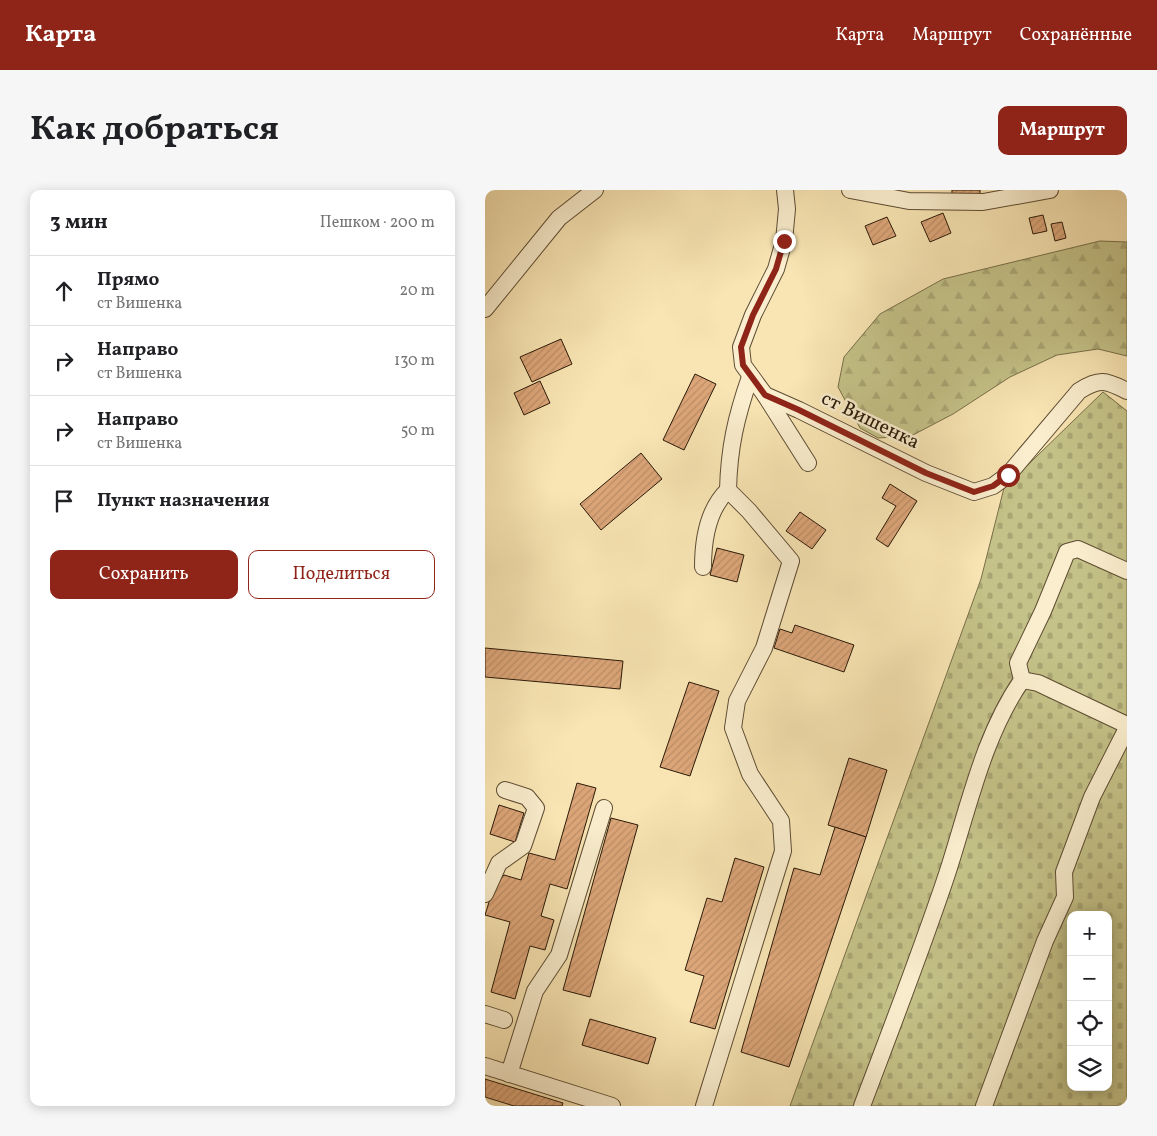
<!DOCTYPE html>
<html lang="ru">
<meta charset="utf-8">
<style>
:root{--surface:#fff;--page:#f6f6f6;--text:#202124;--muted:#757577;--line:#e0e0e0;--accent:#8f2418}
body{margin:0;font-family:Vollkorn,serif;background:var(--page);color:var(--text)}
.controls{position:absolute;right:15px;bottom:15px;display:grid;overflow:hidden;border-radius:10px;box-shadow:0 2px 12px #0003}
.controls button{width:45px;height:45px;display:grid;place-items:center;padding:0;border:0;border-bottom:1px solid var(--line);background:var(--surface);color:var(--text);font:25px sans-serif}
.stop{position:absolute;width:15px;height:15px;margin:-11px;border:4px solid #8f2418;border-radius:50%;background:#fff}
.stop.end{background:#8f2418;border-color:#fff;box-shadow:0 1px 5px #0008}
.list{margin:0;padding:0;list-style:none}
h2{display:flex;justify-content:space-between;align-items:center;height:65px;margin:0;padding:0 20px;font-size:21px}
h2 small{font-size:16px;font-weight:400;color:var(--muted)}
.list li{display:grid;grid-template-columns:32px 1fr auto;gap:15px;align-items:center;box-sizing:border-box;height:70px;padding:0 20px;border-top:1px solid var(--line)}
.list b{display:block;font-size:19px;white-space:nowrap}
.list p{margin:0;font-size:16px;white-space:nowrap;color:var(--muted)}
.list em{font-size:16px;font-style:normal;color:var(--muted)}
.actions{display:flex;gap:10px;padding:15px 20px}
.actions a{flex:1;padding:11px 0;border:1px solid var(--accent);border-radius:10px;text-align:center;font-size:18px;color:var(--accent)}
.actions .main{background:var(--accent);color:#fff}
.icon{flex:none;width:28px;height:28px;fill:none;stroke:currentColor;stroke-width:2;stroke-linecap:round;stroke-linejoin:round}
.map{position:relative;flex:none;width:642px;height:916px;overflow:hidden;border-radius:10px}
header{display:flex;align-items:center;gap:30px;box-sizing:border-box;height:70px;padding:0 25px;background:var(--accent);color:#fff}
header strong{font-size:24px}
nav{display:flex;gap:28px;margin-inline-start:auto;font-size:18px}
.intro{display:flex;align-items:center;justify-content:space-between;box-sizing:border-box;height:120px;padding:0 30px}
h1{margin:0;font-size:35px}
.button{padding:12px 22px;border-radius:10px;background:var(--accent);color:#fff;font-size:18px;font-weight:700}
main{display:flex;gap:30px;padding:0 30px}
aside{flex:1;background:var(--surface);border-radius:10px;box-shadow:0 2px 12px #0003}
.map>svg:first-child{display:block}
.forest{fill:url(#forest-firs);stroke:#786e48}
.cemetery{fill:url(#cemetery-stones);stroke:#786e48;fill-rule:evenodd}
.building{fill:url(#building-hatch);stroke:#2b1908}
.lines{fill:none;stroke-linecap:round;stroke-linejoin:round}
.minor-casing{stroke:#5e4c33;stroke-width:18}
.minor{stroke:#faeece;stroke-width:16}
.route{stroke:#8f2418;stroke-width:6}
.labels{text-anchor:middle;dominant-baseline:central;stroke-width:5;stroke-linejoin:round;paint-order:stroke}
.street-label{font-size:20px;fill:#2b1908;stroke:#faeece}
</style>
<header>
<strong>Карта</strong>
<nav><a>Карта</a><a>Маршрут</a><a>Сохранённые</a></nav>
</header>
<div class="intro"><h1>Как добраться</h1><a class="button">Маршрут</a></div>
<main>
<aside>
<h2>3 мин<small>Пешком · 200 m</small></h2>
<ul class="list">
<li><svg class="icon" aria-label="ahead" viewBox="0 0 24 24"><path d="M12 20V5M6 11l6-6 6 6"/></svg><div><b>Прямо</b><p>ст Вишенка</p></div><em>20 m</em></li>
<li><svg class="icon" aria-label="right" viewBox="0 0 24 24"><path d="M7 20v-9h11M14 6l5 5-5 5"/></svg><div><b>Направо</b><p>ст Вишенка</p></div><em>130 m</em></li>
<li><svg class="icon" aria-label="right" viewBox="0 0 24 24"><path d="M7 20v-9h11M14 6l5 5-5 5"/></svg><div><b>Направо</b><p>ст Вишенка</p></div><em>50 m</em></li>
<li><svg class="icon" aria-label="arrive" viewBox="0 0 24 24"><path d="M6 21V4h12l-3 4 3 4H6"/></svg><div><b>Пункт назначения</b></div></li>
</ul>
<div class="actions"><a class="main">Сохранить</a><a>Поделиться</a></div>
</aside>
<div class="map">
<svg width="642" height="916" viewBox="0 0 642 916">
<defs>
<pattern id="forest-firs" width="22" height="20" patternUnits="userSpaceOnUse" patternTransform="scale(1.25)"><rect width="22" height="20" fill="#c4c288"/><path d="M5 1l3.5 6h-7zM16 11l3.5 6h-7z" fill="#a9a674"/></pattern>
<pattern id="cemetery-stones" width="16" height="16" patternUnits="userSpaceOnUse" patternTransform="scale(1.25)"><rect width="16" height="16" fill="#c4c288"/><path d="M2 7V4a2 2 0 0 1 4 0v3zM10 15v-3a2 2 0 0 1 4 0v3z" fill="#a9a674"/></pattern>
<pattern id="building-hatch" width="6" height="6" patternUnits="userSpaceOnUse" patternTransform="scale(1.25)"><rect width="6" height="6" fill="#dca679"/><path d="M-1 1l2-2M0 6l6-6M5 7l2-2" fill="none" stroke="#bd8e67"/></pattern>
</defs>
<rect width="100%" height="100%" fill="#f8e5b3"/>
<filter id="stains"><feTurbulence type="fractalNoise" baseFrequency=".004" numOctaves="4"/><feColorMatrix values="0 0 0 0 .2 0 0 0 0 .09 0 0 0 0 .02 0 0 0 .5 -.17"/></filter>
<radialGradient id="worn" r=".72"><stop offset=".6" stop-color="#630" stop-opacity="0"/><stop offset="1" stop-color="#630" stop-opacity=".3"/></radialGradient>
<polygon class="forest" points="615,51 642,52 642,166 613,159 572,165 525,187 468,224 426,246 393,248 375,238 353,197 359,167 395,124 458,89"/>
<path class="cemetery" d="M618,202L642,221V916H305L496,389L519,298ZM586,725H623V897H586Z"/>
<g class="building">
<rect x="467" y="0" width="28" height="4"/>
<polygon points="458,23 466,43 445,52 436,32"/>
<polygon points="558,25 562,41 548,44 544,28"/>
<polygon points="402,27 411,46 388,55 380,36"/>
<polygon points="577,32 581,48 570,51 566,34"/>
<polygon points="76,149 87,174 47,192 35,167"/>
<polygon points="210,184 231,194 199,260 178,250"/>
<polygon points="55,191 65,213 39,225 29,203"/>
<polygon points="156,263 177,289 116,340 95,314"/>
<polygon points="405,294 432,311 403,357 391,349 411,316 397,308"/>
<polygon points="315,322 341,340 327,359 301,341"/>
<polygon points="232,358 259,365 252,392 225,385"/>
<polygon points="310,435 369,455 359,482 289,458 295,439 307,443"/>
<polygon points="0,458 138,471 135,499 0,487"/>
<polygon points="204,492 234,501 205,586 175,577"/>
<polygon points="364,568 402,580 381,647 343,635"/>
<polygon points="92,593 111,598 82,699 65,694 56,726 69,730 60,760 45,756 30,809 6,802 25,732 0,725 9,696 19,685 36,690 44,663 70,670"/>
<polygon points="14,615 39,623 30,652 5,644"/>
<polygon points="126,628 153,635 105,807 78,800"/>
<polygon points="350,637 381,647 304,877 256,862 309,678 335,685"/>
<polygon points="250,668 279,677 230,839 205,832 219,786 200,780 222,708 237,712"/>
<polygon points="105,829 171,848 163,874 97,855"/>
<polygon points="0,889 78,913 77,916 29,916 0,907"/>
</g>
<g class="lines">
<g class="minor-casing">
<g id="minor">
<path d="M300,0L302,19L299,51L291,79L268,125L256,157L258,175L280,205L314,220L441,283L489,302L508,296L523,285L594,201C614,188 621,190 642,201"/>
<polyline points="365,0 424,11 498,12 565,0"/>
<polyline points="0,119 74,28 110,0"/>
<polyline points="280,205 323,273"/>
<path d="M218,377C218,350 223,319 243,300"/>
<polyline points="537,490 553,493 642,535"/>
<polyline points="0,704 14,673 38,656 51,618 42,607 20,600"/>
<polyline points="0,824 19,830"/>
<polyline points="0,876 127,916"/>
<polyline points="24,884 50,801 74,765 119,618"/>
<path d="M219,916L298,661L296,631L265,584L248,538L252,511L279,458L306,371L264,321L243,300C244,258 251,227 265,187"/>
<path d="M377,916C406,839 436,762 462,684C483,620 498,546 537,490L533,473L558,421L582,362L593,359L642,381"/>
<polyline points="499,916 560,751 580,707 579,682 607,607 642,538"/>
</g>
</g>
<use href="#minor" class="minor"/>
</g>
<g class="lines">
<polyline class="route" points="299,51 291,79 268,125 256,157 258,175 280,205 314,220 441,283 489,302 508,296 523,285"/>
</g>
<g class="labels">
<g class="street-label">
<text transform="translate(385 231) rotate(26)">ст Вишенка</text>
</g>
</g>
<rect width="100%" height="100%" filter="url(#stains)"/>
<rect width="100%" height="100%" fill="url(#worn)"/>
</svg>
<div class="controls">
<button>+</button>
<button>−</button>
<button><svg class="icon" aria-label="locate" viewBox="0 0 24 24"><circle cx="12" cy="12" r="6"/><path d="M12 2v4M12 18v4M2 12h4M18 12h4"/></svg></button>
<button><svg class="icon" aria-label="layers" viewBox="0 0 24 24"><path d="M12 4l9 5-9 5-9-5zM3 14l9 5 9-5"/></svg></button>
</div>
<div class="stop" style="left:523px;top:285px"></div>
<div class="stop end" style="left:299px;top:51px"></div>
</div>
</main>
